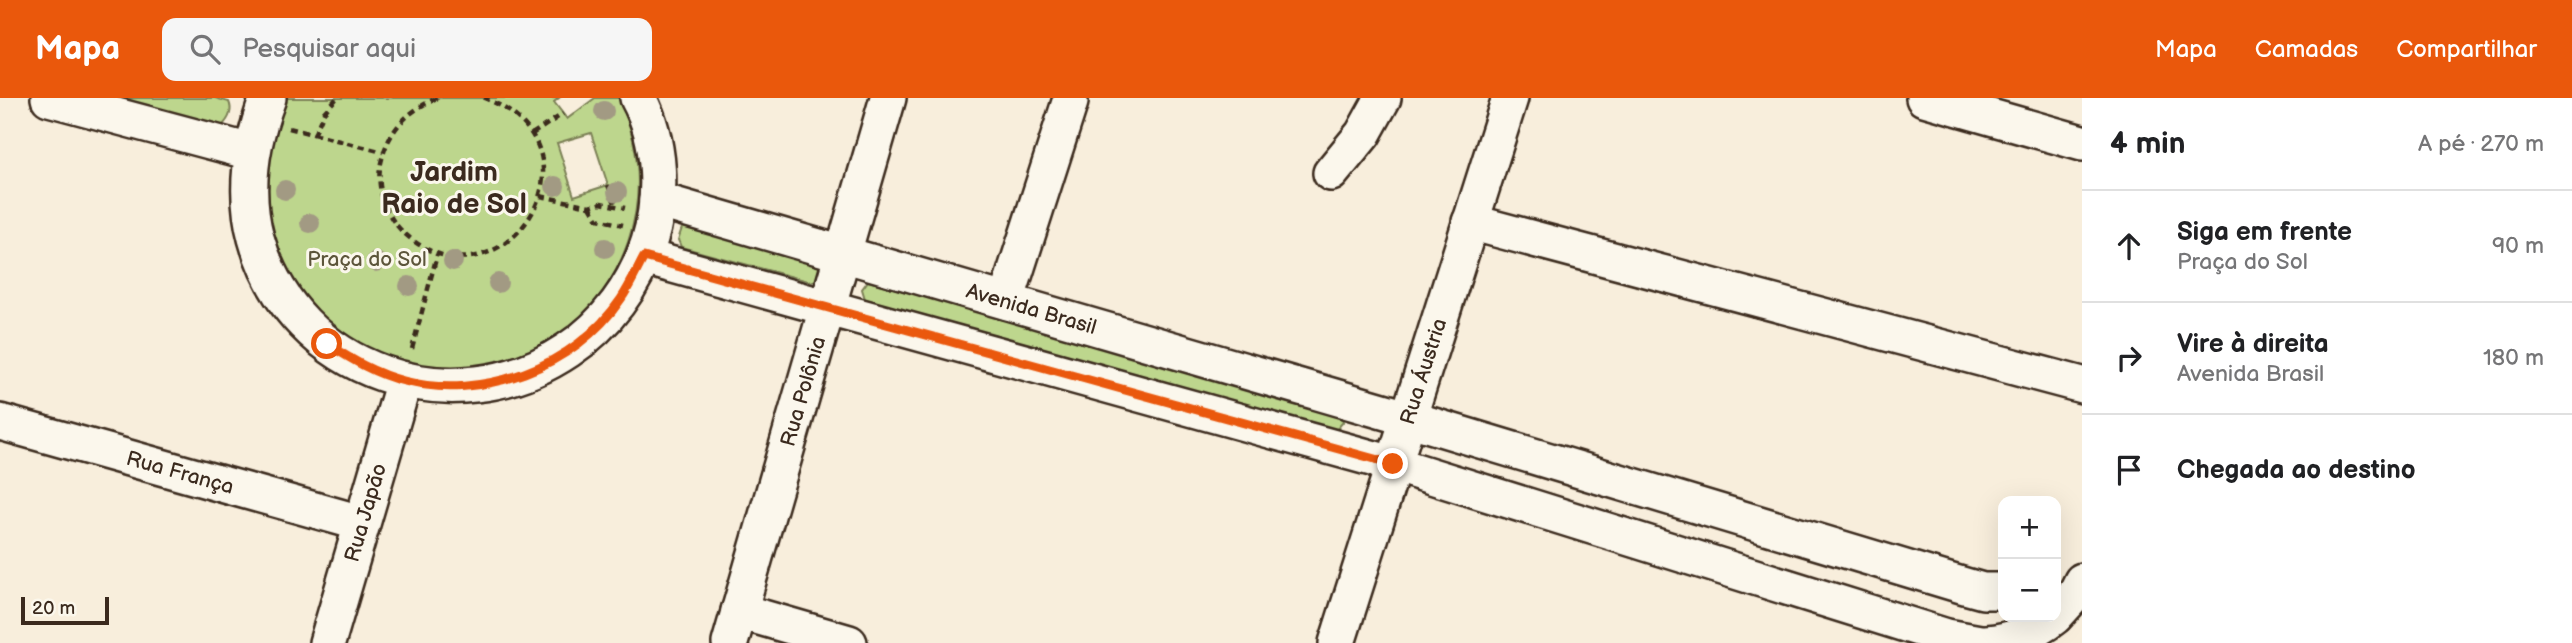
<!DOCTYPE html>
<html lang="pt">
<meta charset="utf-8">
<style>
:root{--surface:#fff;--page:#f6f6f6;--text:#202124;--muted:#757577;--line:#e0e0e0;--accent:#ea580c}
body{margin:0;font-family:"Balsamiq Sans",sans-serif;background:var(--page);color:var(--text)}
.controls{position:absolute;right:21px;bottom:21px;display:grid;overflow:hidden;border-radius:14px;box-shadow:0 7px 28px #0002}
.controls button{width:63px;height:63px;display:grid;place-items:center;padding:0;border:0;border-bottom:2px solid var(--line);background:var(--surface);color:var(--text);font:35px sans-serif}
.scale{position:absolute;left:21px;bottom:18px;width:88px;box-sizing:border-box;padding-left:7px;border:4px solid #3b2a1e;border-top:0;font-size:19px;line-height:24px;white-space:nowrap;color:#3b2a1e;-webkit-text-stroke:5px #fbf7ec;paint-order:stroke}
.stop{position:absolute;width:21px;height:21px;margin:-16px;border:5px solid #ea580c;border-radius:50%;background:#fff}
.stop.end{background:#ea580c;border-color:#fff;box-shadow:0 2px 7px #0008}
.list{margin:0;padding:0;list-style:none}
h2{display:flex;justify-content:space-between;align-items:center;height:91px;margin:0;padding:0 28px;font-size:30px}
h2 small{font-size:23px;font-weight:400;color:var(--muted)}
.list li{display:grid;grid-template-columns:46px 1fr auto;gap:21px;align-items:center;box-sizing:border-box;height:112px;padding:0 28px;border-top:2px solid var(--line)}
.list b{display:block;font-size:26px;white-space:nowrap}
.list p{margin:0;font-size:23px;white-space:nowrap;color:var(--muted)}
.list em{font-size:23px;font-style:normal;color:var(--muted)}
.icon{flex:none;width:38px;height:38px;fill:none;stroke:currentColor;stroke-width:2;stroke-linecap:round;stroke-linejoin:round}
.map{position:relative;flex:none;width:2082px;height:545px;overflow:hidden}
header{display:flex;align-items:center;gap:42px;box-sizing:border-box;height:98px;padding:0 35px;background:var(--accent);color:#fff}
header strong{font-size:33px}
nav{display:flex;gap:38px;margin-inline-start:auto;font-size:24px}
.search{width:490px;height:63px;background:var(--page);display:flex;align-items:center;gap:18px;box-sizing:border-box;padding:0 24px;border-radius:14px;color:var(--muted);font-size:26px}
main{display:flex}
aside{flex:1;background:var(--surface)}
.map>svg:first-child{display:block}
.green{fill:#bdd68d;stroke:#7c8056;stroke-width:2;fill-rule:evenodd}
.lines{fill:none;stroke-linecap:round;stroke-linejoin:round}
.minor-casing{stroke:#3b2a1e;stroke-width:40}
.path{stroke:#3b2a1e;stroke-width:4.5;stroke-dasharray:7 5;stroke-linecap:butt}
.minor{stroke:#fbf7ec;stroke-width:35}
.tree{fill:#a29a83}
.route{stroke:#ea580c;stroke-width:9}
.labels{text-anchor:middle;dominant-baseline:central;stroke-width:6;stroke-linejoin:round;paint-order:stroke}
.park-label{font-size:21px;fill:#5c553a;stroke:#fbf7ec}
.street-label{font-size:21px;fill:#3b2a1e;stroke:#fbf7ec}
.district-label{font-size:28px;font-weight:bold;fill:#3b2a1e;stroke:#fbf7ec}
</style>
<header>
<strong>Mapa</strong>
<div class="search"><svg class="icon" aria-label="search" viewBox="0 0 24 24"><circle cx="10" cy="10" r="6"/><path d="M15 15l6 6"/></svg>Pesquisar aqui</div>
<nav><a>Mapa</a><a>Camadas</a><a>Compartilhar</a></nav>
</header>
<main>
<div class="map">
<svg width="2082" height="545" viewBox="0 0 2082 545">
<rect width="100%" height="100%" fill="#f8eedc"/>
<filter id="ink" filterUnits="userSpaceOnUse"><feTurbulence type="fractalNoise" baseFrequency=".0143" numOctaves="2"/><feDisplacementMap in="SourceGraphic" scale="14" xChannelSelector="R" yChannelSelector="G"/><feConvolveMatrix kernelMatrix="1 2 1 2 8 2 1 2 1" color-interpolation-filters="sRGB"/></filter>
<g filter="url(#ink)">
<g class="green">
<path d="M117,0H215L229,4C233,13 229,21 222,28Z"/>
<path d="M284,0H559L554,4L567,21L595,0H619C640,47 644,96 628,144C572,308 337,312 278,149C274,139 269,129 267,119C264,108 264,67 266,55C269,37 278,18 284,0ZM591,35L608,87L574,98L557,45Z"/>
<polygon points="683,127 821,164 818,181 812,184 681,149 678,142"/>
<polygon points="868,183 1341,314 1343,324 1336,332 865,201 862,191"/>
</g>
<g class="lines">
<g class="minor-casing">
<g id="minor">
<polyline points="49,0 251,54"/>
<path d="M268,0C251,45 243,92 256,140C293,275 454,329 568,252C606,227 635,188 649,144C663,99 661,42 638,0"/>
<polyline points="1924,0 2082,45"/>
<polyline points="1331,75 1363,36 1383,0"/>
<path id="s1" d="M657,102L1407,320L1965,488L1983,493H2003"/>
<polyline points="1470,124 2082,287"/>
<polyline points="644,159 1393,366 1947,539 1980,545"/>
<polyline points="1006,203 1070,4"/>
<path id="s2" d="M0,324L361,425"/>
<polyline points="739,513 849,545"/>
<polyline points="2056,517 2076,495 2082,483"/>
<path id="s3" d="M327,545L404,283"/>
<path id="s4" d="M730,545L888,0"/>
<path id="s5" d="M1337,545L1510,0"/>
<path d="M1986,545C2011,543 2034,535 2054,519"/>
</g>
</g>
<g class="path">
<path d="M437,0C405,14 386,35 380,70C377,92 386,118 402,133C497,225 617,53 484,0"/>
<polyline points="289,30 383,54"/>
<polyline points="532,36 563,16"/>
<polyline points="314,37 324,14 337,0"/>
<polyline points="608,87 616,108"/>
<polyline points="540,98 590,108 601,105 625,110"/>
<polyline points="590,108 598,121 623,127"/>
<polyline points="412,251 437,157"/>
</g>
<use href="#minor" class="minor"/>
</g>
<g class="tree">
<circle cx="604" cy="13" r="10"/>
<circle cx="555" cy="88" r="10"/>
<circle cx="285" cy="92" r="10"/>
<circle cx="617" cy="94" r="10"/>
<circle cx="310" cy="125" r="10"/>
<circle cx="605" cy="150" r="10"/>
<circle cx="453" cy="163" r="10"/>
<circle cx="376" cy="164" r="10"/>
<circle cx="498" cy="185" r="10"/>
<circle cx="409" cy="188" r="10"/>
</g>
</g>
<g class="lines" filter="url(#ink)">
<path class="route" d="M327,246C351,261 375,276 404,283C482,303 575,269 621,201C630,188 637,172 644,159L1393,366"/>
</g>
<g class="labels">
<g class="park-label">
<text x="367" y="161">Praça do Sol</text>
</g>
<g class="street-label">
<text stroke="none"><textPath href="#s1" startOffset="390">Avenida Brasil</textPath></text>
<text stroke="none"><textPath href="#s5" startOffset="285">Rua Áustria</textPath></text>
<text stroke="none"><textPath href="#s4" startOffset="262">Rua Polônia</textPath></text>
<text stroke="none"><textPath href="#s2" startOffset="187">Rua França</textPath></text>
<text stroke="none"><textPath href="#s3" startOffset="136">Rua Japão</textPath></text>
</g>
<g class="district-label">
<text x="454" y="74">Jardim<tspan x="454" dy="32">Raio de Sol</tspan></text>
</g>
</g>
</svg>
<div class="controls">
<button>+</button>
<button>−</button>
</div>
<div class="scale">20 m</div>
<div class="stop" style="left:327px;top:246px"></div>
<div class="stop end" style="left:1393px;top:366px"></div>
</div>
<aside>
<h2>4 min<small>A pé · 270 m</small></h2>
<ul class="list">
<li><svg class="icon" aria-label="ahead" viewBox="0 0 24 24"><path d="M12 20V5M6 11l6-6 6 6"/></svg><div><b>Siga em frente</b><p>Praça do Sol</p></div><em>90 m</em></li>
<li><svg class="icon" aria-label="right" viewBox="0 0 24 24"><path d="M7 20v-9h11M14 6l5 5-5 5"/></svg><div><b>Vire à direita</b><p>Avenida Brasil</p></div><em>180 m</em></li>
<li><svg class="icon" aria-label="arrive" viewBox="0 0 24 24"><path d="M6 21V4h12l-3 4 3 4H6"/></svg><div><b>Chegada ao destino</b></div></li>
</ul>
</aside>
</main>
